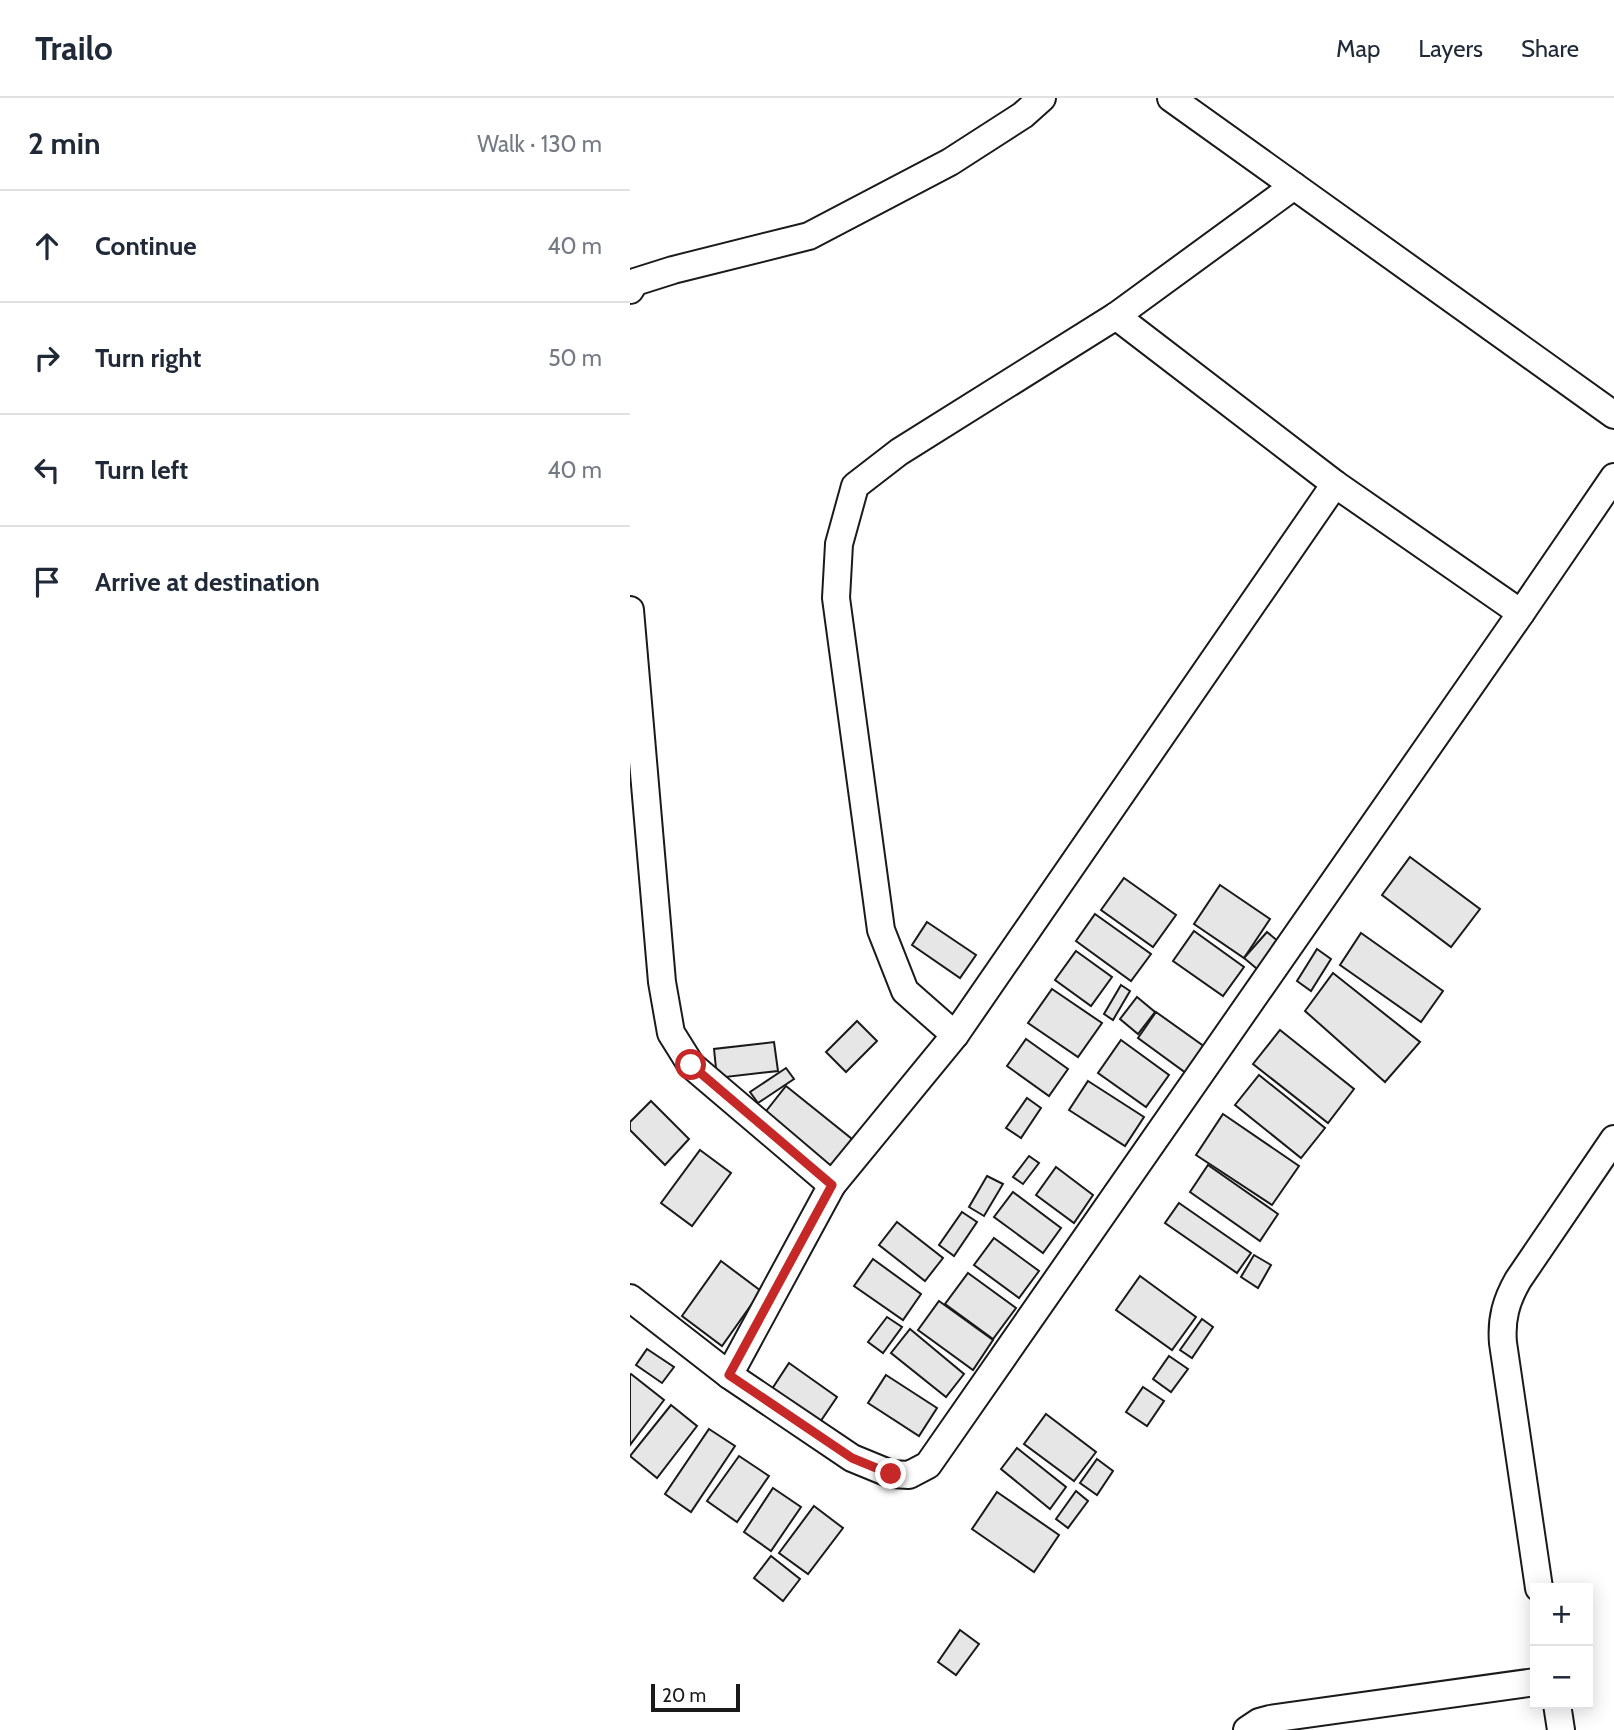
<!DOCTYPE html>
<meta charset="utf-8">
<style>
:root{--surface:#fff;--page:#f2f2f3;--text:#1f2937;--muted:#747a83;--line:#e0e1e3}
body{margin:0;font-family:Cabin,sans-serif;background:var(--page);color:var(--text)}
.controls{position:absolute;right:21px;bottom:21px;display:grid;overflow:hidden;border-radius:0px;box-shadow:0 4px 18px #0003}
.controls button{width:63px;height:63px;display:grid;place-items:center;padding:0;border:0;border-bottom:2px solid var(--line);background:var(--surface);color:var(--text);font:35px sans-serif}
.scale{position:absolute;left:21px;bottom:18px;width:89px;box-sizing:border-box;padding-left:7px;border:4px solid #1a1a1a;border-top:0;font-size:19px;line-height:24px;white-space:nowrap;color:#1a1a1a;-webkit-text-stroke:5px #fff;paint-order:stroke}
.stop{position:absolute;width:21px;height:21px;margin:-16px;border:5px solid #c62828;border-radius:50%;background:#fff}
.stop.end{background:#c62828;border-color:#fff;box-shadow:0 2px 7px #0008}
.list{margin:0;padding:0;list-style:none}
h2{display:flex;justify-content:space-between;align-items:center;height:91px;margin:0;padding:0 28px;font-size:30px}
h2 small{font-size:23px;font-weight:400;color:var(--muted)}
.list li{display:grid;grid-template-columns:46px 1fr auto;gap:21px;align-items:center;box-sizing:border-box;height:112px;padding:0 28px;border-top:2px solid var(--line)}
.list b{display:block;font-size:26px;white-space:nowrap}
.list em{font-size:23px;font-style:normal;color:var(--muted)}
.icon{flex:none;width:38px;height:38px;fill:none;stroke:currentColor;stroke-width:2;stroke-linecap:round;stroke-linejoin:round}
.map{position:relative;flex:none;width:984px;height:1632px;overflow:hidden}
header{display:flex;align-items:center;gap:42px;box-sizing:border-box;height:98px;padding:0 35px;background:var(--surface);border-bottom:2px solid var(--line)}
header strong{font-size:33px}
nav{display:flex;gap:38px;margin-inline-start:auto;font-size:24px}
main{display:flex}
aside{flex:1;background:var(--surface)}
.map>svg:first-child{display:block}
.building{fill:#e6e6e6;stroke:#1a1a1a;stroke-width:2}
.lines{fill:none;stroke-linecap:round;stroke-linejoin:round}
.minor-casing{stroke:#1a1a1a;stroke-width:30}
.minor{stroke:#fff;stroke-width:26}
.route{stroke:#c62828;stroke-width:9}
</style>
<header>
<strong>Trailo</strong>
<nav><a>Map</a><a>Layers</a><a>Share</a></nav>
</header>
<main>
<aside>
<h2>2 min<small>Walk · 130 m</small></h2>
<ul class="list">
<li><svg class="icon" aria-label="ahead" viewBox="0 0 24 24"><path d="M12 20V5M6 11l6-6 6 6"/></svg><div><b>Continue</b></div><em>40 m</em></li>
<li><svg class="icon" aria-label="right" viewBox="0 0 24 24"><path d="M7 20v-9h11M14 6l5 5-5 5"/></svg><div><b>Turn right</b></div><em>50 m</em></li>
<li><svg class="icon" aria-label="left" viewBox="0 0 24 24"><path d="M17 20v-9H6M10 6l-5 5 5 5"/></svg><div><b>Turn left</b></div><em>40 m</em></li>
<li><svg class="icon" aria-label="arrive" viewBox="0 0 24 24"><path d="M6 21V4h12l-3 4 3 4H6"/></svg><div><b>Arrive at destination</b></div></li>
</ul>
</aside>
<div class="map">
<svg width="984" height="1632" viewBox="0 0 984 1632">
<rect width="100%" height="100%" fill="#fff"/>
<g class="building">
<polygon points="780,759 850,811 821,849 752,797"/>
<polygon points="494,780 546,817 523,849 471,812"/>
<polygon points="590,787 640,821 614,860 564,826"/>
<polygon points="465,816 521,856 501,883 446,843"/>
<polygon points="297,824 346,857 330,880 282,847"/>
<polygon points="564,833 614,869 593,898 543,863"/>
<polygon points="637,834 655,849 632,875 614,860"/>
<polygon points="731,835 813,893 791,924 710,867"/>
<polygon points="687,851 701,861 681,893 667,883"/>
<polygon points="446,853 482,879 461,908 425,882"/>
<polygon points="703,875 790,944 755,984 675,913"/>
<polygon points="491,887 500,893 483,922 474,916"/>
<polygon points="422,891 472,925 448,959 398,925"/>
<polygon points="507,899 525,914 508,936 490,921"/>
<polygon points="526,914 575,949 556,975 508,940"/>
<polygon points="227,923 247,943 216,974 196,954"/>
<polygon points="650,932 724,991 698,1025 623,966"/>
<polygon points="396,941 438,971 419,998 377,968"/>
<polygon points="491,942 539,977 516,1009 468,975"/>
<polygon points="144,944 148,973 87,980 84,951"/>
<polygon points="156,970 164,981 128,1005 120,994"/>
<polygon points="629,977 695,1030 671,1060 605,1007"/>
<polygon points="458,983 514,1019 495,1048 439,1012"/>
<polygon points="156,988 227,1045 205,1074 133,1017"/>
<polygon points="397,1000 411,1010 391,1040 376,1030"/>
<polygon points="21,1003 59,1041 35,1067 0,1032 0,1024"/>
<polygon points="593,1016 669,1068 642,1107 566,1057"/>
<polygon points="70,1052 101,1075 62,1128 31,1105"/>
<polygon points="399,1058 409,1065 393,1086 383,1079"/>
<polygon points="578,1067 648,1116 630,1143 560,1094"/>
<polygon points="426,1069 463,1097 444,1125 406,1097"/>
<polygon points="357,1078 373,1086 354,1118 339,1109"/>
<polygon points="383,1094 431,1130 413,1155 364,1119"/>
<polygon points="549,1105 621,1155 607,1175 535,1125"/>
<polygon points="332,1114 347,1124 324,1158 309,1147"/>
<polygon points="267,1124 313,1160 295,1183 249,1147"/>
<polygon points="364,1140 409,1173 389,1200 344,1167"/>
<polygon points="624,1157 641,1167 628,1190 611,1179"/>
<polygon points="243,1161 291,1196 273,1222 224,1188"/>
<polygon points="91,1163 131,1193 92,1248 52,1218"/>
<polygon points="338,1175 386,1210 363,1241 315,1206"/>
<polygon points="510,1178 566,1219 542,1252 486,1212"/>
<polygon points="309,1203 363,1242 343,1272 288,1232"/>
<polygon points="257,1219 272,1229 253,1255 238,1244"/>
<polygon points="572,1221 583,1229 562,1260 550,1252"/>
<polygon points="280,1231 334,1276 316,1299 261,1255"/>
<polygon points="17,1251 44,1269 32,1285 6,1267"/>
<polygon points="539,1258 558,1271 541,1294 523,1281"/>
<polygon points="159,1265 207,1299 188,1327 140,1294"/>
<polygon points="1,1276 34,1302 0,1347 0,1277"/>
<polygon points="256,1277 307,1310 289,1338 238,1305"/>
<polygon points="513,1289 534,1303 517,1328 496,1314"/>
<polygon points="41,1307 67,1328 27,1380 0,1358"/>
<polygon points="416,1316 466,1354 444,1383 394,1346"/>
<polygon points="79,1331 105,1348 61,1414 35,1396"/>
<polygon points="387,1350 436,1389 420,1411 371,1371"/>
<polygon points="109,1358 139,1378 107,1424 77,1403"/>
<polygon points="467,1361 483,1373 467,1397 450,1385"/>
<polygon points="143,1390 171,1409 141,1453 114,1434"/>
<polygon points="446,1393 458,1403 438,1430 426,1421"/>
<polygon points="367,1394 429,1437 404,1474 342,1431"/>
<polygon points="184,1408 213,1430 178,1476 149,1455"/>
<polygon points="141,1458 170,1481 153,1503 124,1480"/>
<polygon points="330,1532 349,1546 326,1577 308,1564"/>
</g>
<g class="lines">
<g class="minor-casing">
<g id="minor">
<polyline points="541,0 984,317"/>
<polyline points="0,192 5,184 43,172 179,138 320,64 393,17 412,0"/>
<polyline points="486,218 705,386 891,515"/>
<polyline points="0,512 32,884 41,935 61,967 202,1087"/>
<polyline points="325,937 275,893 251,832 206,500 209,446 225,388 269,354 486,218 664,88"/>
<polyline points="0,1200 99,1277 222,1360 261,1376 279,1377 298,1367 891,515 984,379"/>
<polyline points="99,1277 202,1087 325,937 705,386"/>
<path d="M909,1490L873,1245C871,1221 876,1203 888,1182L984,1041"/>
<polyline points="927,1606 931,1632"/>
<polyline points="617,1632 629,1624 640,1621 905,1584"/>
</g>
</g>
<use href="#minor" class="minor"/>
</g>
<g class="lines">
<polyline class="route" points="61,967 202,1087 99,1277 222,1360 261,1376"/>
</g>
</svg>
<div class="controls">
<button>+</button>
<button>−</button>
</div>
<div class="scale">20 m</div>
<div class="stop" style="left:61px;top:967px"></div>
<div class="stop end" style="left:261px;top:1376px"></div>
</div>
</main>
